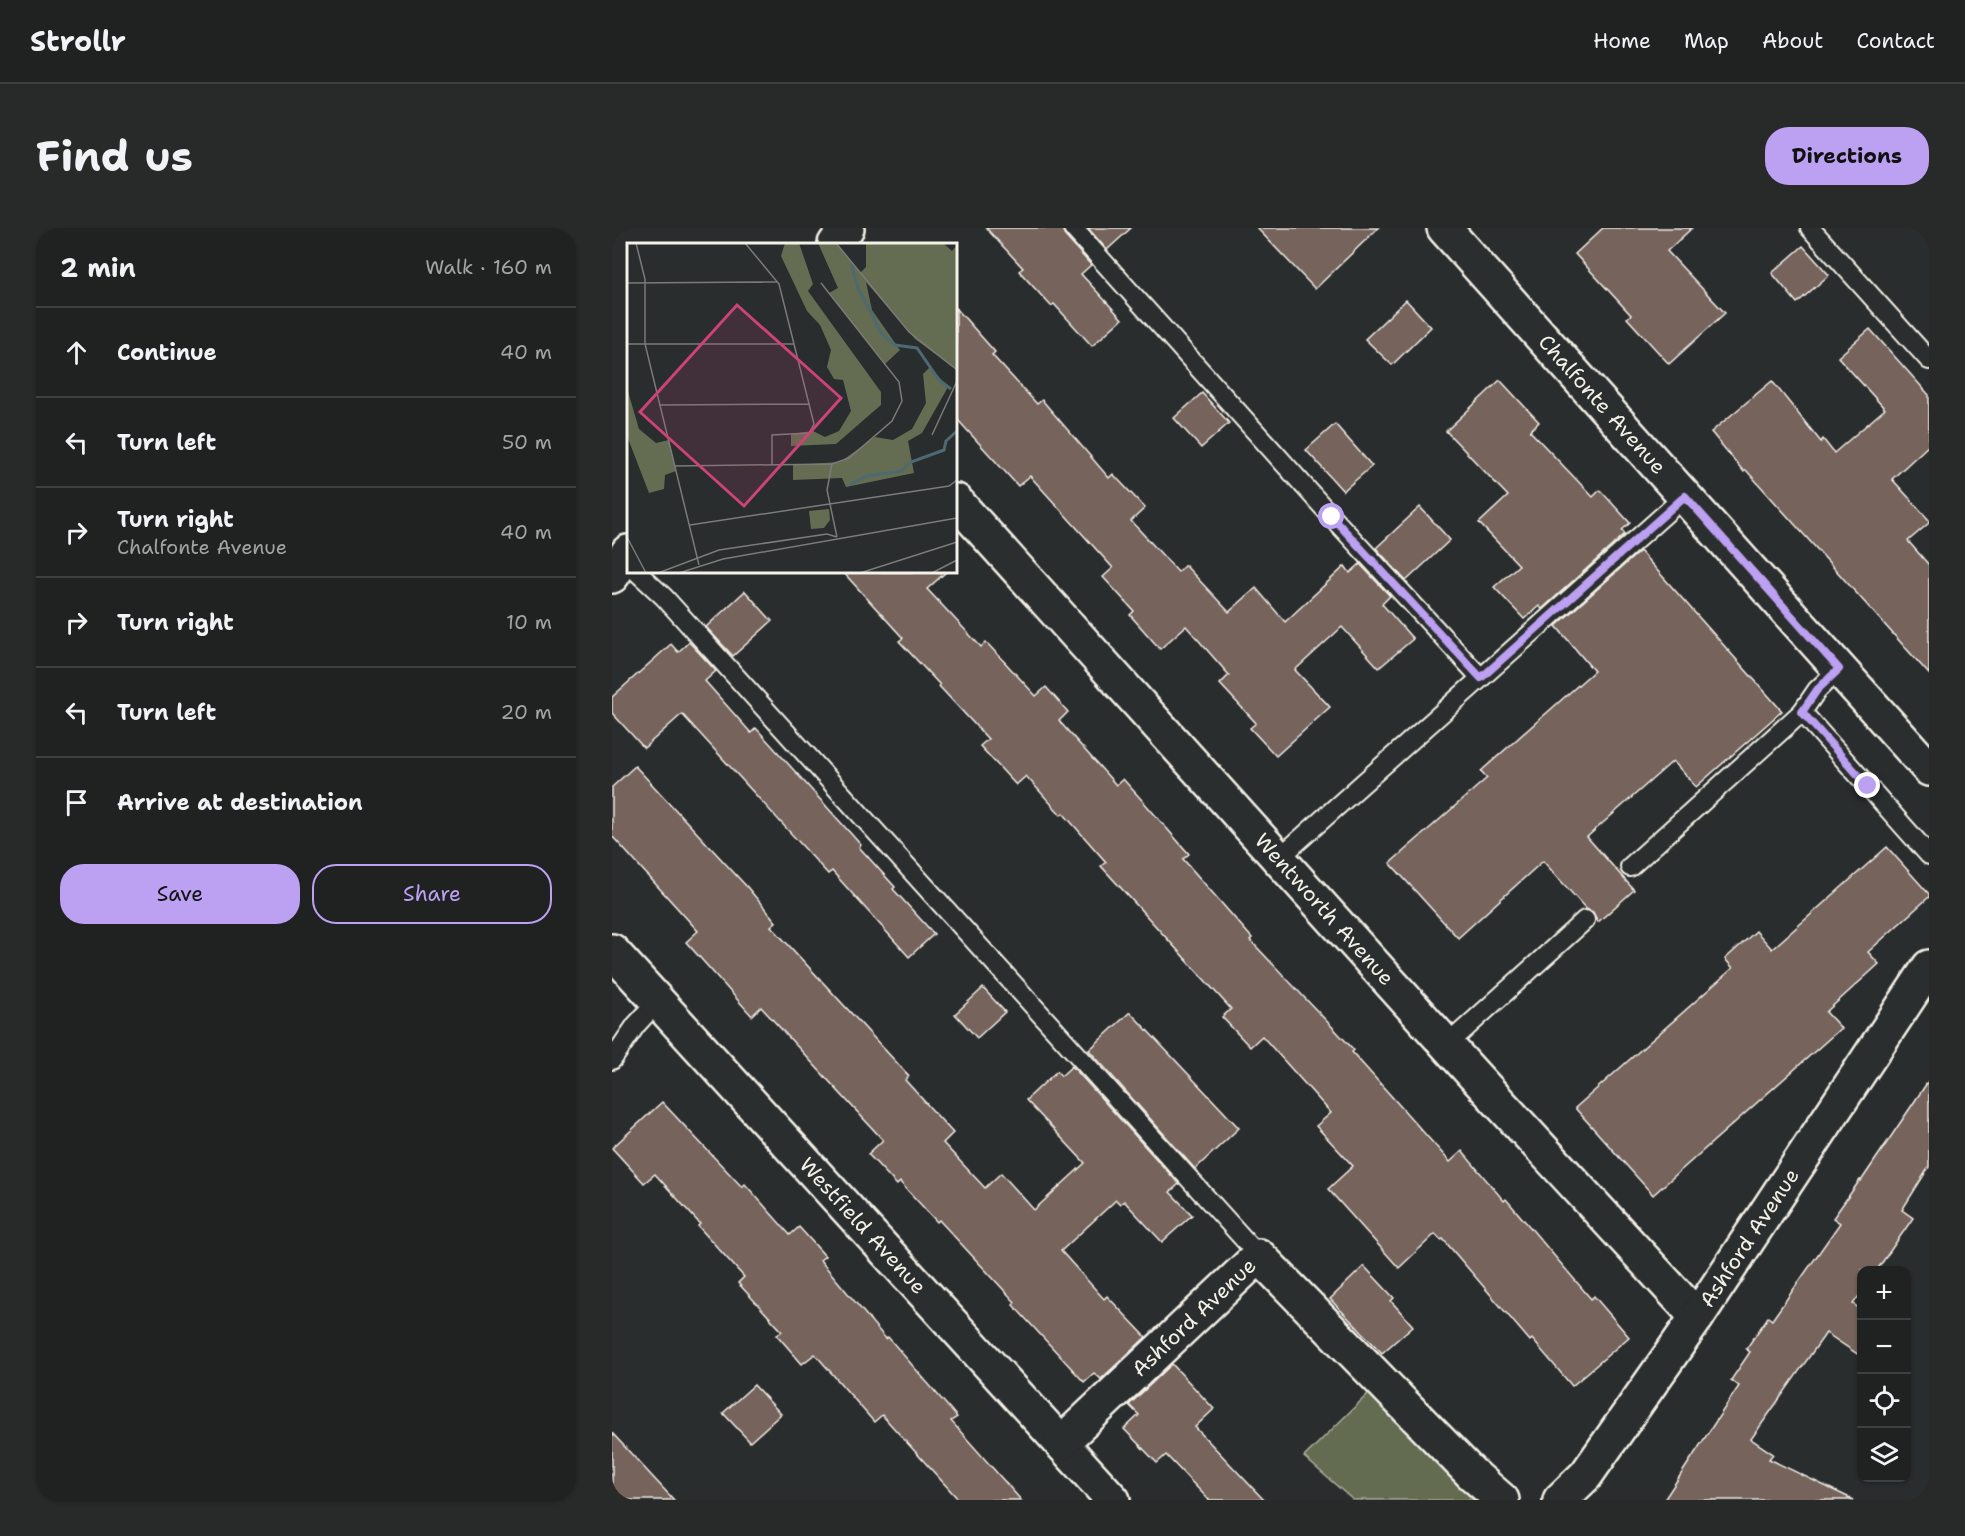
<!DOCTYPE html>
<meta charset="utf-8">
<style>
:root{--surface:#202222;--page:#282a2a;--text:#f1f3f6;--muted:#a2a4a5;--line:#3d3f40;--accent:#bca0f2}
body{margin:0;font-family:"Shantell Sans",sans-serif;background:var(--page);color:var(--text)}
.controls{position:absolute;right:18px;bottom:18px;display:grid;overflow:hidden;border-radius:12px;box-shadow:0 2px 4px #0004}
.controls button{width:54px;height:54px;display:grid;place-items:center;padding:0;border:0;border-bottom:2px solid var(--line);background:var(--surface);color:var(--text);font:30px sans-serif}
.stop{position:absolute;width:18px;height:18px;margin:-14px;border:4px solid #bca0f2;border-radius:50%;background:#fff}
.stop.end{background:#bca0f2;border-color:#fff;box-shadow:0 2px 6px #0008}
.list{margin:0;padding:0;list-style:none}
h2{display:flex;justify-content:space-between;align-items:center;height:78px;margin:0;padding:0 24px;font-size:26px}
h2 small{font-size:20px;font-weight:400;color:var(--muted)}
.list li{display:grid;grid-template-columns:39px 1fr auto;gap:18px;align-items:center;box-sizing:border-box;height:90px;padding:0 24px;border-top:2px solid var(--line)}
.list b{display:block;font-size:22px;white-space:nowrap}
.list p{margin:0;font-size:20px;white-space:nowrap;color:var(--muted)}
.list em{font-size:20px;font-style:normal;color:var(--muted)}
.actions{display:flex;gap:12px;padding:18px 24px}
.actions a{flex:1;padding:14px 0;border:2px solid var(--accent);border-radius:24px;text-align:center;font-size:21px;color:var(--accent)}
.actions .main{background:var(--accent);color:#111}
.icon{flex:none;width:33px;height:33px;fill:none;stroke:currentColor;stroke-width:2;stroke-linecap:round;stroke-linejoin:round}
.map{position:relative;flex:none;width:1317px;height:1272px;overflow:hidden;border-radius:24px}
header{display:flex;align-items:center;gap:36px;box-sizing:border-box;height:84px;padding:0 30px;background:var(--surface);border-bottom:2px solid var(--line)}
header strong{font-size:28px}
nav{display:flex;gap:33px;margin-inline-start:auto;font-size:21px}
.intro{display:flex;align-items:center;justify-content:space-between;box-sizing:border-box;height:144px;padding:0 36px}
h1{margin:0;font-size:42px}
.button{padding:15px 27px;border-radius:24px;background:var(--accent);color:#111;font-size:21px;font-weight:700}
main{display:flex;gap:36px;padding:0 36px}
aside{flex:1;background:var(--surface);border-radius:24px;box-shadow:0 2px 4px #0004}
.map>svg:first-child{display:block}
.green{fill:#646c51;stroke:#acae9c;stroke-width:1.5}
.building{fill:#74635b;stroke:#f4f1e8;stroke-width:1.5}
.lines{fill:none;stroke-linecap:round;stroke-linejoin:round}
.service-casing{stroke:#f4f1e8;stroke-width:22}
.minor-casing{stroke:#f4f1e8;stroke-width:38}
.service{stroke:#2a2d2e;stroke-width:18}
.minor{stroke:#2a2d2e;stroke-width:33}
.route{stroke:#bca0f2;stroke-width:8}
.labels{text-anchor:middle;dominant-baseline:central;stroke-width:6;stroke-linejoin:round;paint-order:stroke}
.street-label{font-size:21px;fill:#f4f1e8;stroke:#2a2d2e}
.inset-river{fill:none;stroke:#4d6a72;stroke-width:3}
.inset-road{fill:none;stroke:#7b7b78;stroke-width:1.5}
.view{fill:#cc4377;fill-opacity:0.15;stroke:#cc4377;stroke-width:3}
.inset-edge{fill:none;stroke:#f4f1e8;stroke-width:3}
</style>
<header>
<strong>Strollr</strong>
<nav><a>Home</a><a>Map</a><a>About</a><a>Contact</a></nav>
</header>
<div class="intro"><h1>Find us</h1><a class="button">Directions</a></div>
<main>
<aside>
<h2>2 min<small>Walk · 160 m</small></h2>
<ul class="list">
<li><svg class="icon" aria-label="ahead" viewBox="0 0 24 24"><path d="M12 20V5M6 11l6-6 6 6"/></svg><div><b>Continue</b></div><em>40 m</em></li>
<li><svg class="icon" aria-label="left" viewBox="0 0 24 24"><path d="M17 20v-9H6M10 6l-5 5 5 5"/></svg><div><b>Turn left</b></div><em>50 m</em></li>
<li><svg class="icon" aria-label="right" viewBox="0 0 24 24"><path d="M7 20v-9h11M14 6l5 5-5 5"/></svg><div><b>Turn right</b><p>Chalfonte Avenue</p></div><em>40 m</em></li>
<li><svg class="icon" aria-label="right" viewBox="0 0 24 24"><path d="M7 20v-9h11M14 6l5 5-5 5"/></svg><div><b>Turn right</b></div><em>10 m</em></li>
<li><svg class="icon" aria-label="left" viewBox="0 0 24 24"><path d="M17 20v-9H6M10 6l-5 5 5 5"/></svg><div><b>Turn left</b></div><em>20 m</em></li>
<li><svg class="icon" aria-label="arrive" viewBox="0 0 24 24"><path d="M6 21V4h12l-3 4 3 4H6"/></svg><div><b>Arrive at destination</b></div></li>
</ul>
<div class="actions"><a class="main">Save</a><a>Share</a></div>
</aside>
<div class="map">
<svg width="1317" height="1272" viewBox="0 0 1317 1272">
<rect width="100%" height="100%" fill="#2a2d2e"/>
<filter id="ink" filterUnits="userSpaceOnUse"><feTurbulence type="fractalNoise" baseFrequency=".0167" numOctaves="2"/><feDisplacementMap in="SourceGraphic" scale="12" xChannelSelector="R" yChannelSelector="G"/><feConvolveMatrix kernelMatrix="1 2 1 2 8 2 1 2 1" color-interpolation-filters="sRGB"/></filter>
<g filter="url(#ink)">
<polygon class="green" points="769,1153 890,1272 741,1272 692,1229"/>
<g class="building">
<polygon points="374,0 450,0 453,8 479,37 469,46 510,91 480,118 442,76 439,78 407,43 411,40"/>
<polygon points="476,0 519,0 495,22"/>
<polygon points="645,0 766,0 703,61"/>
<polygon points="991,0 1080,0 1055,23 1113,85 1057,136 1015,90 1019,87 963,26"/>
<polygon points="1191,18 1217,47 1185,75 1160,45"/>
<polygon points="794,72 819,99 780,137 753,111"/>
<polygon points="344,80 383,124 380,127 425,176 430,172 497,250 501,246 533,280 519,293 566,344 573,337 617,384 644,360 673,394 733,338 738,345 748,336 778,368 770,376 801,411 767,440 730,399 683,442 718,479 664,528 638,500 644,495 608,456 617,447 574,398 548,421 518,387 522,383 491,349 501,340 418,248 406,258 344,190"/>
<polygon points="1258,101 1317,167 1317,217 1280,251 1317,292 1317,295 1296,313 1317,337 1317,446 1134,242 1132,244 1099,204 1160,153 1209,214 1211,211 1222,225 1273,181 1226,129"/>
<polygon points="888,152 927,194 918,203 981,269 988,262 1018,295 1010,302 1013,306 930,381 927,378 912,391 882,359 907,337 867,295 896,268 834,203"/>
<polygon points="590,165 617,195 589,220 562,190"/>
<polygon points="723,196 760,238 731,263 694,222"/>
<polygon points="808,279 838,312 794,353 764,320"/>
<polygon points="1028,323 1170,483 1084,559 1061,533 975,609 1022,662 986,694 981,684 974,681 931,633 846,710 778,635 875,550 869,543 982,443 944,398"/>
<polygon points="231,344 334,344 315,361 369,419 374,414 424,468 434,459 456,484 447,493 504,557 511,551 537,580 577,626 571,631 640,710 638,712 742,822 740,824 838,934 850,923 892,973 894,971 979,1071 982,1068 1017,1109 960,1158 920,1111 918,1113 831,1011 829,1012 823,1006 787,1040 716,961 741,938 704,898 719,885 650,808 638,819 610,789 619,781 489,638 494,634 451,585 449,587 414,548 404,557 368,518 376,511 327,458 328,457 287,413 291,410"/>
<polygon points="133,363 160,393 121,428 94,399"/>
<polygon points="77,414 104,443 93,453 139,505 144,500 249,617 247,619 283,659 281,661 322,706 297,729 220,643 216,646 70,486 32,520 0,485 0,469 59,416 66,424"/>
<polygon points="23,538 136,660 164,694 159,698 297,848 293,852 341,905 331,915 373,960 389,945 422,982 473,935 414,872 445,843 449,848 460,838 567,956 558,964 580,987 550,1014 512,973 508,976 504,972 449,1023 492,1071 495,1068 534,1109 489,1151 482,1145 472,1154 401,1077 403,1074 327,992 325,994 288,954 285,957 256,926 271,912 149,779 140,788 74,714 86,703 0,608 0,559"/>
<polygon points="1275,619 1317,666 1317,669 1256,724 1267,736 1214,784 1229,800 1041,967 963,880 1121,740 1113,731 1144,703 1160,721"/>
<polygon points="371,760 393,784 365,810 343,786"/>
<polygon points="518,784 627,900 583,941 477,822"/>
<polygon points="1317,852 1317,939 1290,982 1301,990 1265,1042 1250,1042 1250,1064 1241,1076 1250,1082 1250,1129 1214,1105 1139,1211 1161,1226 1157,1231 1242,1272 1052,1272 1127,1158 1119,1152 1138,1124 1134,1121 1156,1089 1160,1092 1228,995 1221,990 1248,952 1249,953"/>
<polygon points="50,874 130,959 133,956 178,1007 187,999 213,1028 208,1032 274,1111 276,1109 345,1189 339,1193 409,1272 347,1272 270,1187 262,1194 203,1126 190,1136 165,1107 170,1103 126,1055 132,1049 86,998 88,996 43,946 32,955 0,920"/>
<polygon points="752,1038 782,1070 779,1073 801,1098 770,1125 718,1071"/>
<polygon points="560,1136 602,1181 583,1199 652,1272 597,1272 554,1227 545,1235 512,1201 527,1187 517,1177"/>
<polygon points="142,1157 169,1186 138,1214 111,1185"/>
<polygon points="0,1205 62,1272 0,1272"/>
</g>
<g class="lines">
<g class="service-casing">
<g id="service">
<polyline points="461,0 720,289 869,450"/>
<polyline points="1198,0 1317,132"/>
<polyline points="25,344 52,369 647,1028"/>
<polyline points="1227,441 1205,462 1190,484 1317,627"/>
<polyline points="666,631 1073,268"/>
<polyline points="1018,639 1190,484"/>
<polyline points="835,817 973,692"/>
<polyline points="0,832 24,797 46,773"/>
</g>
</g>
<g class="minor-casing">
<g id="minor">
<path id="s1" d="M832,0L1317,541"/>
<polyline points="223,16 235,0"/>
<path id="s2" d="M344,273L860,845L1085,1089"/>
<polyline points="0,348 16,324"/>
<path id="s3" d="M0,723L501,1272"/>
<path id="s4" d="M449,1215L647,1028L859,1245L890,1272"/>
<path id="s5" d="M948,1272L974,1247L1085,1089L1317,739"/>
</g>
</g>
<use href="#service" class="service"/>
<use href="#minor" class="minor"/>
</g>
</g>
<g class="lines" filter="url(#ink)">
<polyline class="route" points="720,289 869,450 1073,268 1227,441 1205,462 1190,484 1256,558"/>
</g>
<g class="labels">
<g class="street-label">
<text stroke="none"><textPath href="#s1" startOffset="237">Chalfonte Avenue</textPath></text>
<text stroke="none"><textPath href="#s2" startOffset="550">Wentworth Avenue</textPath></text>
<text stroke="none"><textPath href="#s3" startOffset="372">Westfield Avenue</textPath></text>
<text stroke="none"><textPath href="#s5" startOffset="324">Ashford Avenue</textPath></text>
<text stroke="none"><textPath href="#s4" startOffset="183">Ashford Avenue</textPath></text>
</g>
</g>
<g transform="translate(15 15)">
<rect width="330" height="330" fill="#2a2d2e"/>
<path d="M158,0H172L186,41L181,48L254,149V162L209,201L164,203V191L186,188L198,194L212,188L224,168L216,137L207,136L200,124L204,107L193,82L180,68L154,13ZM191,0H209L233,30L239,24V0H316L325,8L330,2V127L288,96L239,39L245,67L273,107L258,121L202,50L211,45ZM303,124L321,144L295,190L281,198L287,230L219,244L215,235L166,237V222L213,219L248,194L266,197L285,186L299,160L296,131ZM0,145L12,186L29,200L42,197L49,228L38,232L37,246L22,250L0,193ZM202,266L203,277L197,285L184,286L182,268Z" fill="#646c51"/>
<path class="inset-river" d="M224,21L231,45L255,91L268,102L290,105L312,137L324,146M222,242L240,233L274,228L284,219L317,207L319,198L330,188"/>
<path class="inset-road" d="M9,0L18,36V101L72,322M118,0L152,41L187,181L182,190L145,192V222M209,0L282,89L330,127M0,40L151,39M0,101H167M33,162L182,161M305,192L330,138M205,221L200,247L210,294M48,223L205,221L222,215L265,178L275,158L272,139L194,40M63,282L322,243L330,237M0,294L19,330M31,330L92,307L200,291L210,294M52,330L96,316L330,275M233,330L330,299M305,330L330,317"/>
<path class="view" d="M110,62L214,155L117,263L13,169Z"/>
<rect width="330" height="330" class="inset-edge"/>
</g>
</svg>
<div class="controls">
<button>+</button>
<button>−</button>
<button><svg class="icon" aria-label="locate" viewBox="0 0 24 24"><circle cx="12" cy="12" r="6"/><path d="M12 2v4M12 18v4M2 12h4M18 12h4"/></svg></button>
<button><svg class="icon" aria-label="layers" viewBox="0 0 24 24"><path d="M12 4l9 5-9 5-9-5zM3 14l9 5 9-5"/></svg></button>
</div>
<div class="stop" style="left:720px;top:289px"></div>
<div class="stop end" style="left:1256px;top:558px"></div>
</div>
</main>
